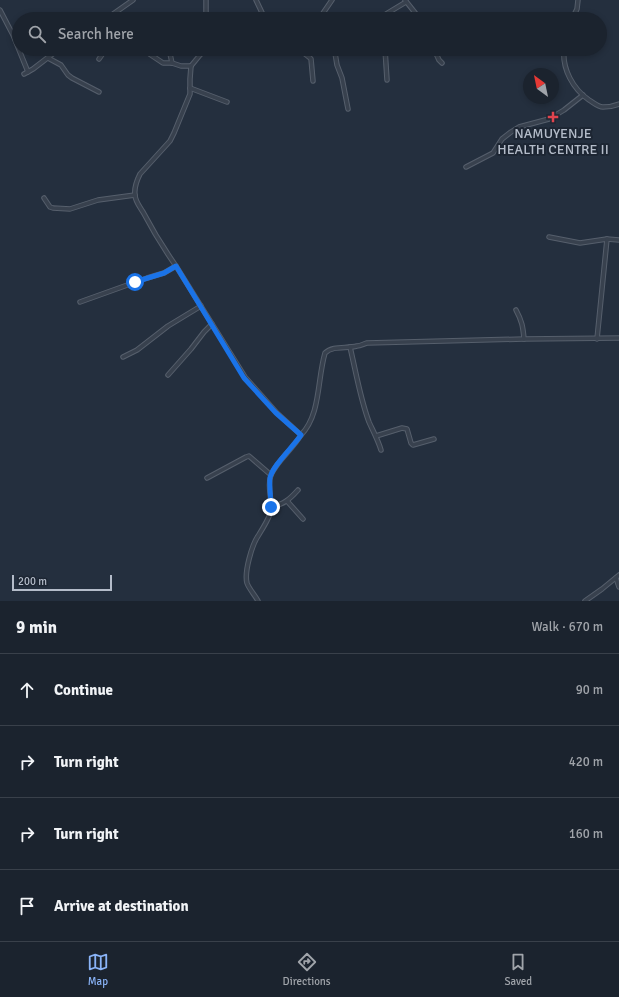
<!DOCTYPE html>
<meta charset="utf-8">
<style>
:root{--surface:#1b232e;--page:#282f3a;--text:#f1f3f6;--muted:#a0a4aa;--line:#39404a;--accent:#8ab4f8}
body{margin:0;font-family:Signika,sans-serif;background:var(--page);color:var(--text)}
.compass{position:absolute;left:523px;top:68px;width:36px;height:36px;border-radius:50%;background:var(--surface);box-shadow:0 2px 6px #0003;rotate:327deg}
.scale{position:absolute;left:12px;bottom:10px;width:100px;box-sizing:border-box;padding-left:4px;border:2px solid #b4bcc9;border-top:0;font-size:11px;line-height:14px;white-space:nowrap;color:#b4bcc9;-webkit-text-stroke:3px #1d2633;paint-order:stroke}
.stop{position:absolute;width:12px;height:12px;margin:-9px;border:3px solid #1a73e8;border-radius:50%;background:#fff}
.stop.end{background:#1a73e8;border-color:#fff;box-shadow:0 1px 4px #0008}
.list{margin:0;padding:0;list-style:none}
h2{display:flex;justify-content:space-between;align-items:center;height:52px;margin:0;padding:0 16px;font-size:17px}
h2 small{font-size:13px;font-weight:400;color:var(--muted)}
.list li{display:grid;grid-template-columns:26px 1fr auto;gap:12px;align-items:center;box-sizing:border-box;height:72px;padding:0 16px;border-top:1px solid var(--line)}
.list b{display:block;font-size:15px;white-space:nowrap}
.list em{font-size:13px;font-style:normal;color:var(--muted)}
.icon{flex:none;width:22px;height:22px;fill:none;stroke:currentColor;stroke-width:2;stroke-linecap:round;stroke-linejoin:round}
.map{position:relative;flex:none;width:619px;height:601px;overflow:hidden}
.search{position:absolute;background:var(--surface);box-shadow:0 2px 6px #0003;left:12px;right:12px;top:12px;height:44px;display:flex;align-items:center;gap:10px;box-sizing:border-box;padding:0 14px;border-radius:22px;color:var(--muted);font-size:15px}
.sheet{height:340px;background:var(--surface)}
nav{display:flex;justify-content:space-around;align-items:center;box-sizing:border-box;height:56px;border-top:1px solid var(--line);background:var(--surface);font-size:11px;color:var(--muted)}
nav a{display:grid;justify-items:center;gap:2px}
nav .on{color:var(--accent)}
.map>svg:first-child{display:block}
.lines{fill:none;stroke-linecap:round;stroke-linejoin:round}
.minor-casing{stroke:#565f6c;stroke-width:5.5}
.minor{stroke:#38414e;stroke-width:3.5}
.route{stroke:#1a73e8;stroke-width:5}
.health-dot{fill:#e0444e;stroke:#1d2633;stroke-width:1.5}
.labels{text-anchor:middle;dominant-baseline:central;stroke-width:4;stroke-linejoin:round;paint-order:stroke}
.poi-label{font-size:14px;fill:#b4bcc9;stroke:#1d2633}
</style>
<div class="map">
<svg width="619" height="601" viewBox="0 0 619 601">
<rect width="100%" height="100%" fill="#242f3e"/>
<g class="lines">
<g class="minor-casing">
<g id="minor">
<polyline points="206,0 206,19"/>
<polyline points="256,0 265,19"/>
<polyline points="405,0 420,19"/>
<polyline points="0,10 13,35 28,72"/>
<polyline points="106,19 133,0"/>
<polyline points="319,19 332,0"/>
<polyline points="381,19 386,14 406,2"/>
<polyline points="572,19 577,9 578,0"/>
<polyline points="142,49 163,63 172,63 181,66 191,66"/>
<polyline points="169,49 172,63"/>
<path d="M206,49L200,55L191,66L190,79V94L174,133L170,141L140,174C137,180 134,188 135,195C135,201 140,207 143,212C153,231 164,249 176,266L245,377L277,413L301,435C293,449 277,461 271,475C266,487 274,502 270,514C267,522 263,528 258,536C252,545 244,572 247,583C249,589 255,595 258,601"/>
<path d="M249,49C263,51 289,55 301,49"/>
<polyline points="339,49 335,53 337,65 342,78 348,109"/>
<polyline points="385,49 387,80"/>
<polyline points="434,49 439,60 442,63"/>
<path d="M564,49C562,69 573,89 589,100C594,103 598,107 603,107C608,107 614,106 619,104"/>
<polyline points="300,50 309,57 311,59 313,81"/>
<polyline points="48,58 61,65 68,75 72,78 99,92"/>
<polyline points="99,59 106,49"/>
<polyline points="24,74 33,69 59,49"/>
<polyline points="190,88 227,102"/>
<polyline points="466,167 493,153 502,139 511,132 519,127 549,119 564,110 583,95"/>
<polyline points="44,198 50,207 53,208 70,209 98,200 135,195"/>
<polyline points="549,237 580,243 607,239 619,240"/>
<polyline points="80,302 147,278 164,273 176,266"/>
<path d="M516,310C522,321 523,327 524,339"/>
<polyline points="597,339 607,239"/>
<path d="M350,347C356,372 360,398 369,422C373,431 378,440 381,450"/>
<polyline points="123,357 137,350 168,326 201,306"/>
<polyline points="168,375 191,349 204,332 212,324"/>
<path d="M301,435C321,414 317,380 325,353C333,345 347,349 357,346C361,346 363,344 367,343L524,339L619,338"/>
<polyline points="376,436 402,428 407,429 411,443 413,445 434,439"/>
<polyline points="207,478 246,457 249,456 271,475"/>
<polyline points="287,501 303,519"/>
<path d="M271,507C284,504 289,500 298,490"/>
<polyline points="616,578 619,587"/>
<polyline points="585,601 602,589 619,575"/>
</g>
</g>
<use href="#minor" class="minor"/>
</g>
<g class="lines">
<path class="route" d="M135,282L164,273L176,266L244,378L276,413L301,435C293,447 272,466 270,478C269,485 271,499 271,507"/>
</g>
<path class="health-dot" d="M551 111h4v4h4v4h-4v4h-4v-4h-4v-4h4z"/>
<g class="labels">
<g class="poi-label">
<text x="553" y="133">NAMUYENJE<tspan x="553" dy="16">HEALTH CENTRE II</tspan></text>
</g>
</g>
</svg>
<svg class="compass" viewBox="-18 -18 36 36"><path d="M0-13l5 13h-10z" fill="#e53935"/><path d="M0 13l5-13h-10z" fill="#a0a4aa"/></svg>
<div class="scale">200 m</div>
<div class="stop" style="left:135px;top:282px"></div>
<div class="stop end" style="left:271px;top:507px"></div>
<div class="search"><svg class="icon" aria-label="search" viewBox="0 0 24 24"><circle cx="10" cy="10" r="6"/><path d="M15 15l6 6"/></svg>Search here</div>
</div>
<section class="sheet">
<h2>9 min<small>Walk · 670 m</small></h2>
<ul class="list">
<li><svg class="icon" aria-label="ahead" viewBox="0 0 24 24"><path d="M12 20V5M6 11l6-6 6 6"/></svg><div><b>Continue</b></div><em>90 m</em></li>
<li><svg class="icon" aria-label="right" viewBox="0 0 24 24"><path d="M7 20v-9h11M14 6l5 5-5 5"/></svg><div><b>Turn right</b></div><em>420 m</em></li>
<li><svg class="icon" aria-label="right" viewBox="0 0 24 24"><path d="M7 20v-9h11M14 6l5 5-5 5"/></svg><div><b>Turn right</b></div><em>160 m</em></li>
<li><svg class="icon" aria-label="arrive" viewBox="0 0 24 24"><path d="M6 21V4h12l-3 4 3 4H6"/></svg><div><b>Arrive at destination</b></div></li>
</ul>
</section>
<nav>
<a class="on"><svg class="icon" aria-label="map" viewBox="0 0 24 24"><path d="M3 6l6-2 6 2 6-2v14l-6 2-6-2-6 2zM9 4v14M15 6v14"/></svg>Map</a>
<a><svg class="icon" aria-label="directions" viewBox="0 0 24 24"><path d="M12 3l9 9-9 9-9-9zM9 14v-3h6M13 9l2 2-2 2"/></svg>Directions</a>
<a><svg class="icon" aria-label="saved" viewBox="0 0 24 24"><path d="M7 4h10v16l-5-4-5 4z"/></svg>Saved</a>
</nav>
